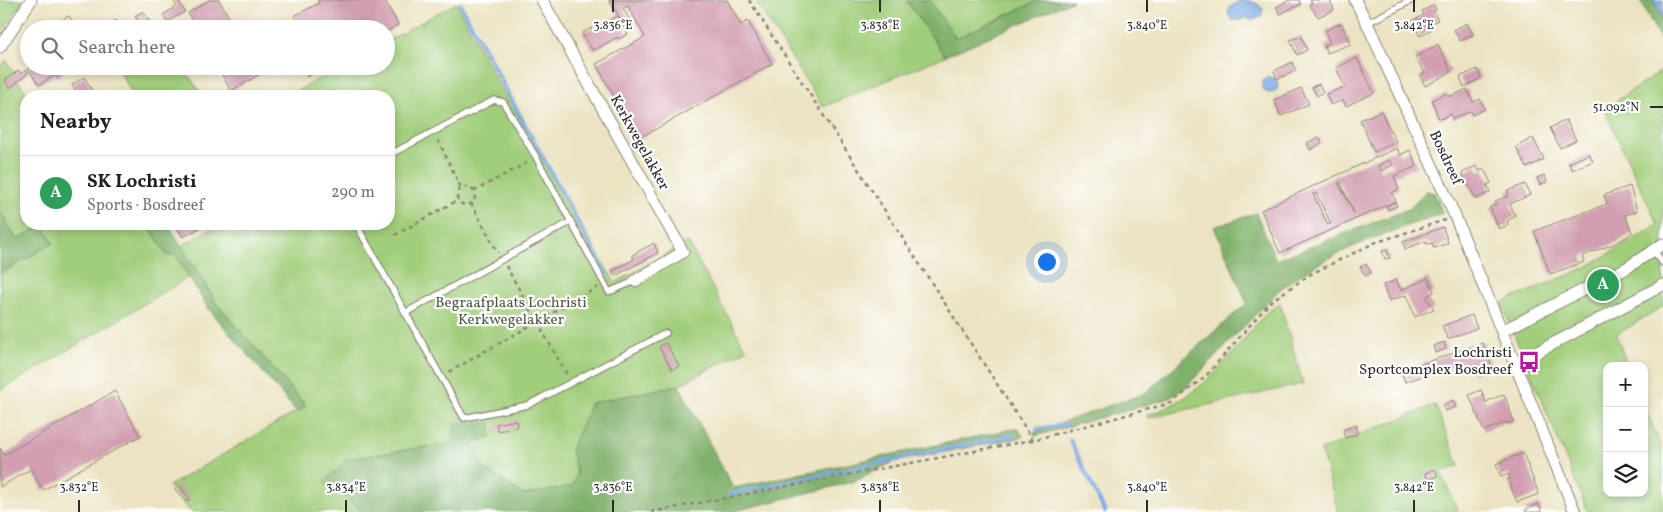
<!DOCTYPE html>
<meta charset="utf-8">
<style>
:root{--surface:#fff;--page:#f2f2f2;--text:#202124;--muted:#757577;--line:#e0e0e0;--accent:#b5179e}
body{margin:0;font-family:Vollkorn,serif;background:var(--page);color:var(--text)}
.controls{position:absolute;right:15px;bottom:15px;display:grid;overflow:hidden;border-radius:10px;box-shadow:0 2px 8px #0003}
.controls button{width:45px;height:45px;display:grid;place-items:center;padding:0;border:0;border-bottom:1px solid var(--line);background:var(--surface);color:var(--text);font:25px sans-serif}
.you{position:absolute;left:1046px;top:261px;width:18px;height:18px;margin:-12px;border:4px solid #fff;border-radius:50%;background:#1a73e8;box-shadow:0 0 0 8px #1a73e833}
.badge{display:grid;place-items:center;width:32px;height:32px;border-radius:50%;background:var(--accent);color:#fff;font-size:16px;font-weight:700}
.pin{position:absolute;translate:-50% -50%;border:2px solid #fff;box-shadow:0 1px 5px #0006}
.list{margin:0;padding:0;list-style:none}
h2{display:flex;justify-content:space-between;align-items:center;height:65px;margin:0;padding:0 20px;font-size:21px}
h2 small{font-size:16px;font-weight:400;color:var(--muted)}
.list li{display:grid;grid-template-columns:32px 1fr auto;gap:15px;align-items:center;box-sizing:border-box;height:75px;padding:0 20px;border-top:1px solid var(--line)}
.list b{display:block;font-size:19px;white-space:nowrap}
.list p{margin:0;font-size:16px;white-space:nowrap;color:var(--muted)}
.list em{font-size:16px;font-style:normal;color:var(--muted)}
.icon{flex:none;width:28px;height:28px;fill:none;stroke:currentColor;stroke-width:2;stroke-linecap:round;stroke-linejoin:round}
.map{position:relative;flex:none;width:1663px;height:512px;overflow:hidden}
.search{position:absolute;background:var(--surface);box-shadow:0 2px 8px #0003;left:20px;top:20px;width:375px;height:55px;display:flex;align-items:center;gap:12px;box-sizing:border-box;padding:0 18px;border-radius:28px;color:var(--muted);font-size:19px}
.panel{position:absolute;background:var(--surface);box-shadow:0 2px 8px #0003;left:20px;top:90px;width:375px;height:140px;border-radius:20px}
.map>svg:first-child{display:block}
.green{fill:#a1ce7a;stroke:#667c52}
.forest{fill:#80b16a;stroke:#566e4a}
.water{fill:#79a7e2;stroke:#526986}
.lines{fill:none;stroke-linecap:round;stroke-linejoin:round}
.stream{stroke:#79a7e2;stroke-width:4}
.building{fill:#d19fb0;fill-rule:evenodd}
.lane-casing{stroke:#8b8776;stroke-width:8}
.street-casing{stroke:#8b8776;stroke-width:13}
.path{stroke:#8b8776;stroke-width:2.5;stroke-dasharray:4 4;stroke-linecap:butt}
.lane{stroke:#fff;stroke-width:5.5}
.street{stroke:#fff;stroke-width:11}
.ticks{fill:none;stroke:#2b2b2b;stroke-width:2}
.labels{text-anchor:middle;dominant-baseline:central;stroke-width:4.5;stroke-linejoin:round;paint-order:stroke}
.street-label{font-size:15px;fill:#2b2b2b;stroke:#fff}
.park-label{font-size:15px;fill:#4e5c43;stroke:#fff}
.poi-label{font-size:15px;fill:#2b2b2b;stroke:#fff;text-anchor:end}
.ticks-label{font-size:12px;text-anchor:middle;fill:#2b2b2b;stroke:#fff;stroke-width:4.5;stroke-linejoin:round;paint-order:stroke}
</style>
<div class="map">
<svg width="1663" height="512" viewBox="0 0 1663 512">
<rect width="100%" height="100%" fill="#fff"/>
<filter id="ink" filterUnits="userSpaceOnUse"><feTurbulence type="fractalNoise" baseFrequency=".02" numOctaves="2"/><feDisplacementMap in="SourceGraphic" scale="10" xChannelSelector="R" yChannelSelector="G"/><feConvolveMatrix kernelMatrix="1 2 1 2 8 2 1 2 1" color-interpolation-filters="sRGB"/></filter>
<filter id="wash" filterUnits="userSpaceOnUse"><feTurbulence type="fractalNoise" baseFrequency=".0096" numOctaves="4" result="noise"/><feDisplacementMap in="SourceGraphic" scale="20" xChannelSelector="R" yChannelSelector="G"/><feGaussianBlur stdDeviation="1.12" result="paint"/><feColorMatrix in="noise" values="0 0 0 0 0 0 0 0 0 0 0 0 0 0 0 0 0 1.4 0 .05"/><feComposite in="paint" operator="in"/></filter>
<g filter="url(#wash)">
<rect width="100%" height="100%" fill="#ebe3c1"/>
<g class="green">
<polygon points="0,0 23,0 0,35"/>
<polygon points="755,0 906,0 945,56 823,107"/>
<polygon points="929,0 1040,0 956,38"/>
<polygon points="456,3 491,70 615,283 688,242 746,350 679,385 591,403 571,449 577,474 573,486 524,495 483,468 472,443 490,423 452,443 347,459 325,482 363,512 191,512 169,486 306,406 217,304 181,246 221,224 389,224 389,96 293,96 292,94 342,66 386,66 386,42"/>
<polygon points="6,60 28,96 26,96 26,224 148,224 167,256 175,254 189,277 0,391 0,274 53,242 17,240 0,211 0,67"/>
<polygon points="116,66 182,66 203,96 134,96"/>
<polygon points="1663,70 1663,306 1616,335 1628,366 1607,366 1607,493 1644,493 1644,405 1663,452 1663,512 1588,512 1501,303 1587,267 1658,225 1604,109"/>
<path d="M1280,303L1303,384L1148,418L1147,415C1188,402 1214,377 1240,344C1252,330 1263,313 1280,303Z"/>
<polygon points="1435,405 1459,466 1441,472 1458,512 1338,512 1321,450"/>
</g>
<g class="forest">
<polygon points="906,0 929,0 956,38 1040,0 1074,0 945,56"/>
<polygon points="1640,0 1653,0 1663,20 1663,45"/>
<path d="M1426,191L1434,193L1443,213C1385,234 1326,252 1278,291L1187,386L1170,398L1035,436L1033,433L1145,393L1247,303L1214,227L1256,213L1276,260L1411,208Z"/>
<polygon points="0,211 17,240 43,225 53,243 0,274"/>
<polygon points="148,224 168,224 217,304 306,406 297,412 208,308 175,254 167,256"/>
<polygon points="679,385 733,488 1018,428 1023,437 893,462 856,481 731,512 363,512 324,482 347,459 452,443 455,423 491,423 491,437 473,443 483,468 524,495 572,486 577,474 571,449 591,403"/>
</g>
<g class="water">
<path d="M1240,0C1248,0 1258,2 1263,9L1261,17L1251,20L1247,17L1241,20H1232L1228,14L1229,8Z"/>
<polygon points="1653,0 1663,0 1663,20"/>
<circle cx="1270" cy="85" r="8"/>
</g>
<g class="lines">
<g class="stream">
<polyline points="460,4 606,274"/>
<polyline points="1037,429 1066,424"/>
<polyline points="1070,440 1105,512"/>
<polyline points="730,494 1013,435"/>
</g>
</g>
<g id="blocks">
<g class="building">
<polygon points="173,0 178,0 185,12 167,22 163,15 177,6"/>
<polygon points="209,0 219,0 236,29 197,29 188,13"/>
<polygon points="318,0 385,0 398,25 386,32 386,29 301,29 294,16 319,3"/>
<polygon points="609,0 727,0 741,25 748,21 772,64 638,139 596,64 645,37 628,6 623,8 629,19 623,23"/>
<polygon points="1290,0 1299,0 1301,4 1280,14 1276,7"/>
<polygon points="1310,0 1330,0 1334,10 1318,17 1309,4 1312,3"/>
<polygon points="1434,5 1436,10 1433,12 1438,20 1430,24 1432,29 1420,36 1412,21 1424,15 1422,11"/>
<polygon points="143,11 150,22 142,27 135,16"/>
<polygon points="69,16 72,20 78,29 64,29 60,21"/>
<polygon points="617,16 628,34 618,39 617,37 593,51 582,33 591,28 593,30"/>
<polygon points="116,20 121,29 102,29"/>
<polygon points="1341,23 1351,44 1327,53 1324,46 1330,43 1325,31"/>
<polygon points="1467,23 1473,34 1460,41 1454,30"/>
<polygon points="1301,36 1307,50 1297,55 1290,40"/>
<polygon points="1438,44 1451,72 1425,86 1420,76 1425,73 1415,57"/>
<polygon points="1357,58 1374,93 1346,106 1343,100 1331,105 1326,94 1345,87 1336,68"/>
<polygon points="1292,62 1296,71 1277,79 1274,71"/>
<polygon points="32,66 68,66 64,69 66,71 57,78 55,75 39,85 28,69"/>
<polygon points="217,66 258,66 262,73 231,91"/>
<polygon points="310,66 315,66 318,71 307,77 304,70"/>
<polygon points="1477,69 1481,78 1464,87 1460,77"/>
<polygon points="19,70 21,74 26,70 28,73 10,88 5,80"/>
<polygon points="84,77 92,90 79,96 72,85"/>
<polygon points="1319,84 1323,92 1317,96 1312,87"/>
<polygon points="1301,88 1309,104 1281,116 1274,100"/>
<polygon points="1467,89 1473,102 1480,99 1485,109 1472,115 1471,111 1453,119 1451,114 1441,119 1438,117 1432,100 1447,93 1449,97"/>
<polygon points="1381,111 1396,142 1374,152 1360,120"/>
<polygon points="1566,120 1576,140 1560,148 1550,128"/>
<polygon points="1319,137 1322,143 1310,150 1307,143"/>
<polygon points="1533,138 1544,159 1527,168 1516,147"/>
<path d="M1397,148L1400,155L1410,150L1417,166L1394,176L1399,189L1391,193L1396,201L1280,253L1261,210ZM1389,160L1393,165L1381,171L1378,165ZM1340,182L1354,213L1338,183ZM1316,193L1331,224L1328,225L1313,194Z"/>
<polygon points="1589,154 1593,161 1572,170 1569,163"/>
<polygon points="1476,166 1479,171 1484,169 1491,183 1487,185 1490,192 1476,199 1462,173"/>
<polygon points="1544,175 1547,182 1540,185 1537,178"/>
<polygon points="1525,184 1530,195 1510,204 1515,216 1507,221 1508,225 1499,229 1490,207 1497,204 1495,201 1509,196 1507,191"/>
<polygon points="1630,186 1637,211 1625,215 1632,233 1616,243 1582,256 1584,262 1550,274 1534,231 1607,204 1604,195"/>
<polygon points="1395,202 1397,206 1388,210 1386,206"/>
<polygon points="175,224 207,224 183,237"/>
<polygon points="1443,227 1448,243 1434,248 1432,243 1427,244 1426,241 1405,249 1403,242"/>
<polygon points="654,243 658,253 615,276 612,271 634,259 632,255"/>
<polygon points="1387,250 1390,258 1385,259 1382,251"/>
<polygon points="1366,264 1371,273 1365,276 1360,267"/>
<polygon points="1428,278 1434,292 1426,297 1434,309 1415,317 1406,295 1389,301 1383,285 1396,280 1401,290"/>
<polygon points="1472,315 1477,328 1448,339 1442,326"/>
<polygon points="1444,342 1446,349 1435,353 1433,346"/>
<polygon points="666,343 679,366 672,370 659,347"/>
<polygon points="1483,343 1492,367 1473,374 1470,367 1464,369 1462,363 1405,382 1401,371"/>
<polygon points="1481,390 1486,402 1504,394 1514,421 1506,424 1506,422 1484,431 1469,395"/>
<polygon points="115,391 140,436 43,490 31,469 0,487 0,448 4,455"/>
<polygon points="1453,400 1456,407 1445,411 1443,405"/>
<polygon points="516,420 517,427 498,431 496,424"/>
<polygon points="1357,425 1357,434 1345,438 1343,430"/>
<polygon points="1523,453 1539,494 1517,502 1508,480 1510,478 1509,474 1501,477 1496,464"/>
<polygon points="1435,469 1438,476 1428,480 1425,473"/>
<polygon points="179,485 190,499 186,502 175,489"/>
<polygon points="1539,504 1542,512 1526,512 1525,510"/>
</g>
</g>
</g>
<g filter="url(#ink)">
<use href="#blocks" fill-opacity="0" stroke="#8b8776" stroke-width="1"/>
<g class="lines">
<g class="lane-casing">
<g id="lane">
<polyline points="1367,23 1412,0"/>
<polyline points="389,155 494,100 503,102 536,157 609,292 635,281"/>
<polyline points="356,224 464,418 528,405 666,333"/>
<polyline points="1654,251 1663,263"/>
<polyline points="405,313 570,222"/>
</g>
</g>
<g class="street-casing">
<g id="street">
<polyline points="542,0 683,252 635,281"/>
<polyline points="1355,0 1367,23 1455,216 1575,512"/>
<polyline points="0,47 31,0"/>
<polyline points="1502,331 1625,269 1663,244"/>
<polyline points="1515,364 1663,285"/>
</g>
</g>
<g class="path">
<polyline points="749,0 1033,440 1171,403 1204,378 1271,301 1311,274 1374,243 1445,220"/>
<polyline points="438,140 461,188"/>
<circle cx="466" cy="196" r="9"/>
<polyline points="474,191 530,161"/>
<polyline points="471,203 498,253"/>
<polyline points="395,235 458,200"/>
<polyline points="506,266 567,375"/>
<polyline points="449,372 598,287"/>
<polyline points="651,512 1033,440"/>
</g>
<use href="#lane" class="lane"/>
<use href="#street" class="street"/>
</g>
</g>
<path class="ticks" d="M613,0V12M880,0V12M1147,0V12M1414,0V12M1650,107H1663M79,500V512M346,500V512M613,500V512M880,500V512M1147,500V512M1414,500V512"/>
<defs>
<g id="bus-bare" transform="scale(1.725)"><path d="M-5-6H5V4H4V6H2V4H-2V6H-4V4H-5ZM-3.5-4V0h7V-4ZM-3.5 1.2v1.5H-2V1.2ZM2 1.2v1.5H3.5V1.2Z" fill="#b5179e" stroke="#fff" stroke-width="2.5" paint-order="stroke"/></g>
</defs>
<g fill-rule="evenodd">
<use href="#bus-bare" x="1529" y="362"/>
</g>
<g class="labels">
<g class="street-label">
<text transform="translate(639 143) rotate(61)">Kerkwegelakker</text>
<text transform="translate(1445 158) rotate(65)">Bosdreef</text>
</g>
<g class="park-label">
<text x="511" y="303">Begraafplaats Lochristi<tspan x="511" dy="17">Kerkwegelakker</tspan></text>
</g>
<g class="poi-label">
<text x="1512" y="353">Lochristi<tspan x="1512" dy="17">Sportcomplex Bosdreef</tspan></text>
</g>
</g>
<g class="ticks-label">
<text x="613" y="29">3.836°E</text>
<text x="880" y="29">3.838°E</text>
<text x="1147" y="29">3.840°E</text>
<text x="1414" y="29">3.842°E</text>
<text x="1616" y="111">51.092°N</text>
<text x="79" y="491">3.832°E</text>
<text x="346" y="491">3.834°E</text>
<text x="613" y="491">3.836°E</text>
<text x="880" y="491">3.838°E</text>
<text x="1147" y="491">3.840°E</text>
<text x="1414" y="491">3.842°E</text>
</g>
</svg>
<div class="controls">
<button>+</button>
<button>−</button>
<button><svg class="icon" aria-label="layers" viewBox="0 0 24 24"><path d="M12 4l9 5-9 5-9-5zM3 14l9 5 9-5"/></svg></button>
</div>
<div class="you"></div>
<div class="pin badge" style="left:1603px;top:285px;background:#2e9e5b">A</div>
<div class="search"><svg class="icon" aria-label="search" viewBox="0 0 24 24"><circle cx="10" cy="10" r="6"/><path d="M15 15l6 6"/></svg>Search here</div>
<section class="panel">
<h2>Nearby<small></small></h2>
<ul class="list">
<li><span class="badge" style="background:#2e9e5b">A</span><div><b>SK Lochristi</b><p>Sports · Bosdreef</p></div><em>290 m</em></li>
</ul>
</section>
</div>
